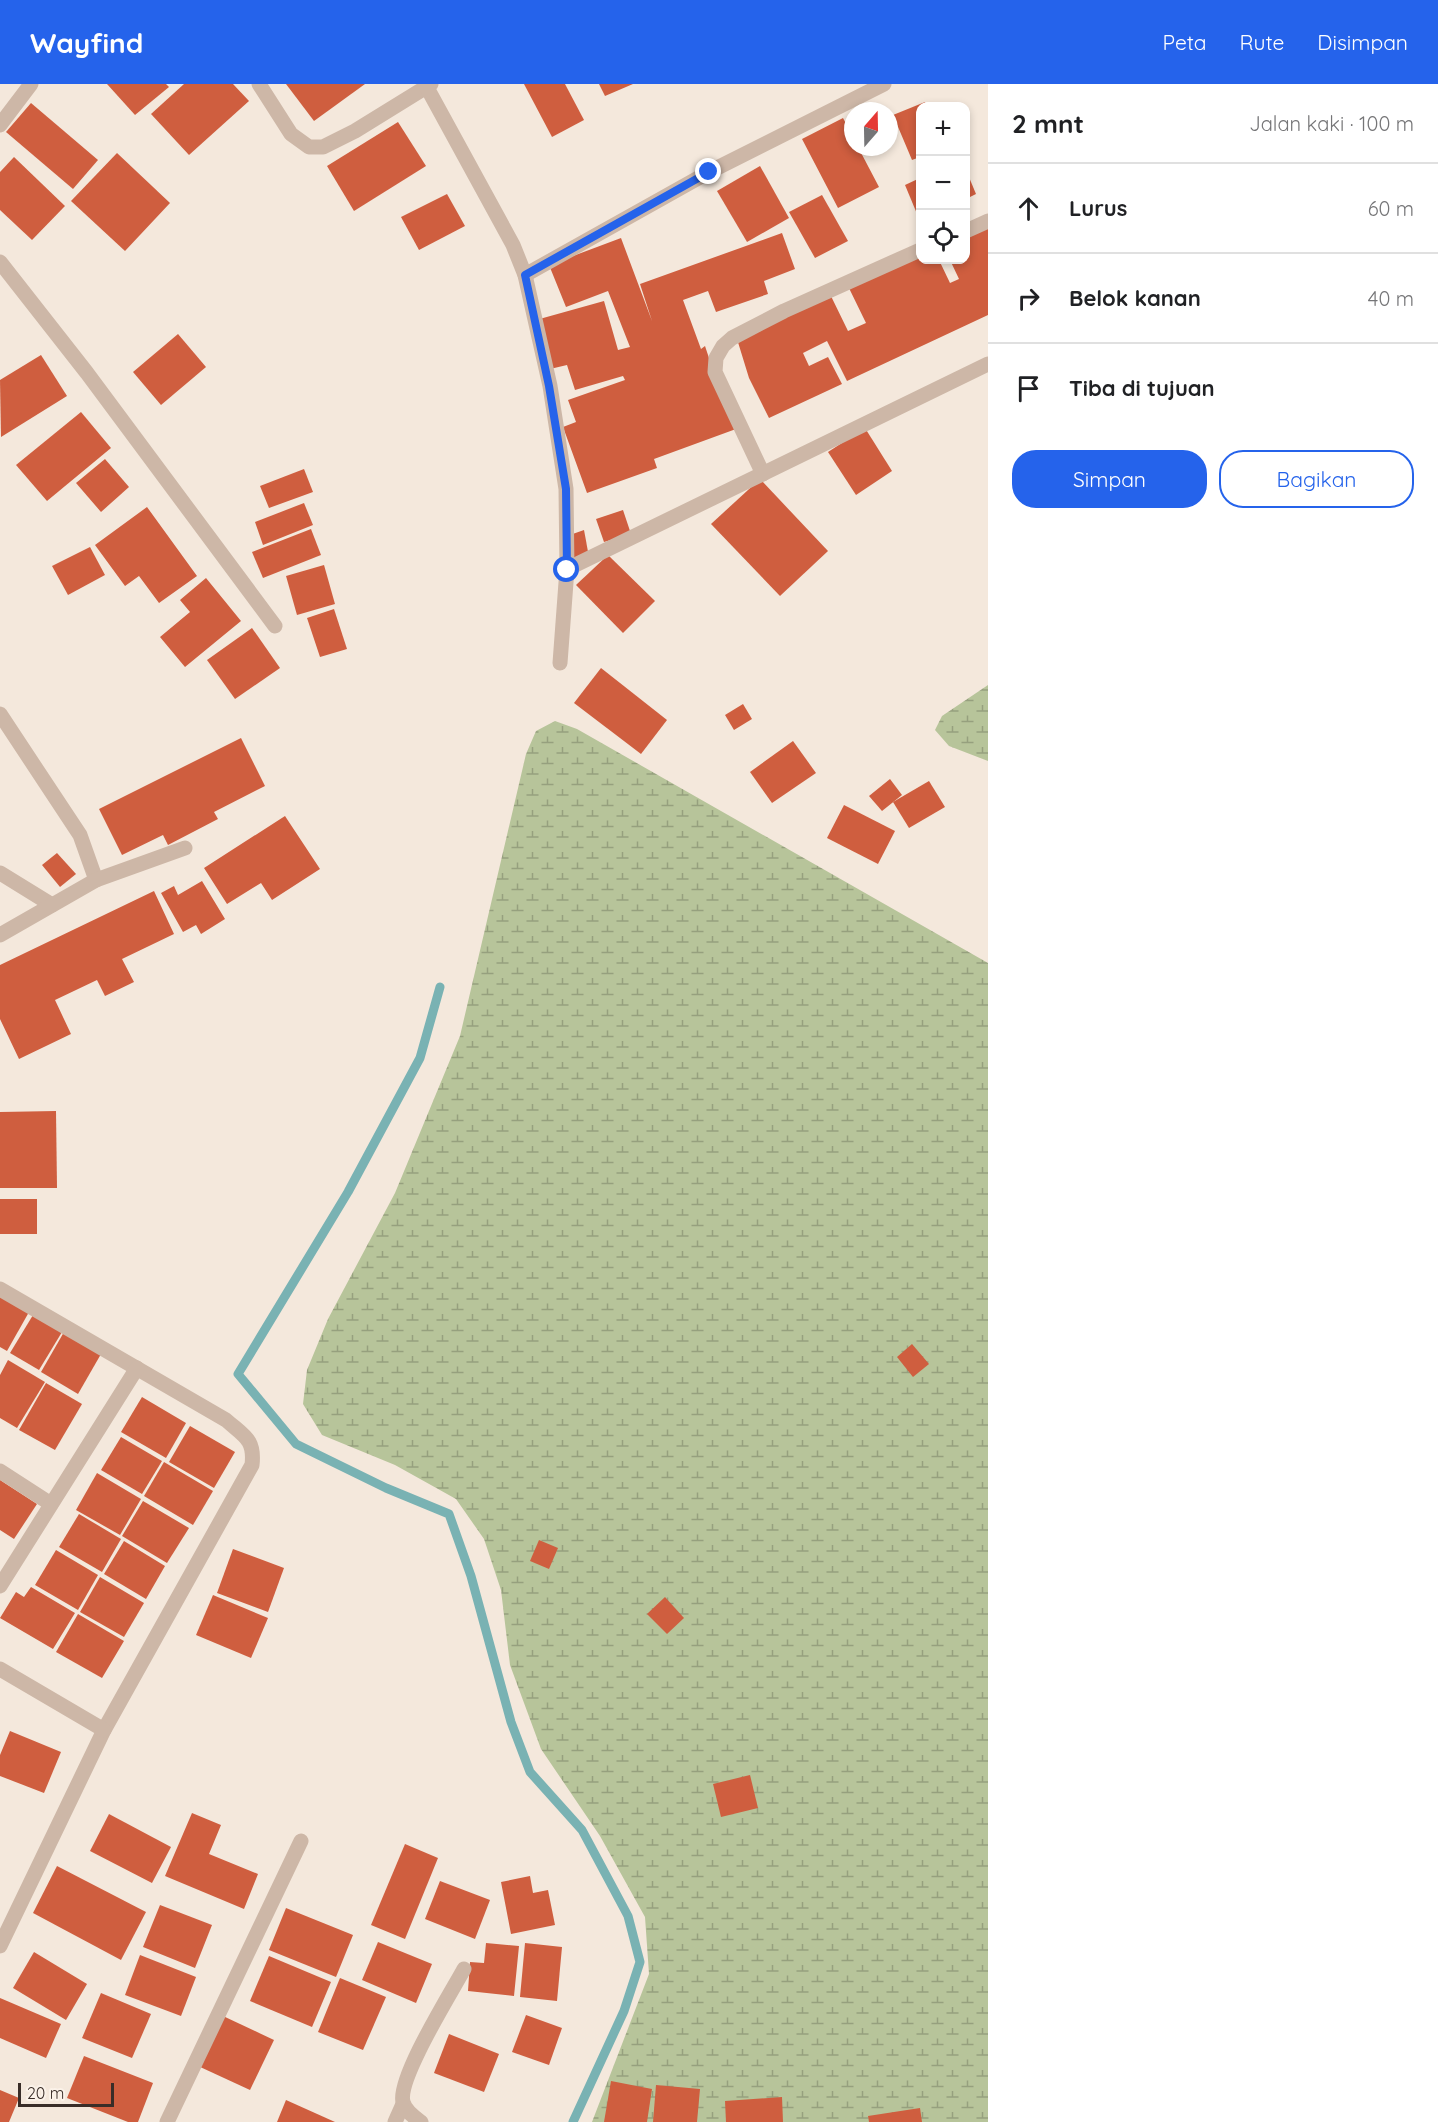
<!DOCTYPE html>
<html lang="id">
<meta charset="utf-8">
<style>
:root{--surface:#fff;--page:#f6f6f6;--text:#202124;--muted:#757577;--line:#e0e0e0;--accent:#2563eb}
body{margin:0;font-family:Quicksand,sans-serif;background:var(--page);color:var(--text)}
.controls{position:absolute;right:18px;top:18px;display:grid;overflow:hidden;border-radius:12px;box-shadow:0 3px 9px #0003}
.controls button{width:54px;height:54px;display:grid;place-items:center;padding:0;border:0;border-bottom:2px solid var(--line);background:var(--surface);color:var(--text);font:30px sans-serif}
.compass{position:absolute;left:844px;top:18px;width:54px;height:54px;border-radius:50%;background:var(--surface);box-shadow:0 3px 9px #0003;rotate:20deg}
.scale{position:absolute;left:18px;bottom:15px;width:96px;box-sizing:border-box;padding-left:6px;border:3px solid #392d28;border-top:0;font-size:16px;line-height:21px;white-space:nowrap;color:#392d28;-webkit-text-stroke:4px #fbf2e9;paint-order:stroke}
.stop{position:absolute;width:18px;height:18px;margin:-14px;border:4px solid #2563eb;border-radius:50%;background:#fff}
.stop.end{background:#2563eb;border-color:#fff;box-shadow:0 2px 6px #0008}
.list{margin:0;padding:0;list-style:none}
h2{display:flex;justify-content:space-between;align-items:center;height:78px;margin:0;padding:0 24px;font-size:26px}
h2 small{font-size:20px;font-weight:400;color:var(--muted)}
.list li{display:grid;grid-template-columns:39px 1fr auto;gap:18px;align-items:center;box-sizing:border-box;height:90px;padding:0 24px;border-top:2px solid var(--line)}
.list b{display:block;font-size:22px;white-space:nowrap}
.list em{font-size:20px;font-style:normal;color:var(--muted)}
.actions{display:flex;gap:12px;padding:18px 24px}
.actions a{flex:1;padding:14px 0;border:2px solid var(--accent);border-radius:24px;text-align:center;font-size:21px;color:var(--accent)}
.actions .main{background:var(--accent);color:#fff}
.icon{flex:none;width:33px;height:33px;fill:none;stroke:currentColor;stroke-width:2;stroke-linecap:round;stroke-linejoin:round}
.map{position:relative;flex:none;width:988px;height:2038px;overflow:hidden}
header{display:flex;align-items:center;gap:36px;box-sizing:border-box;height:84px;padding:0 30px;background:var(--accent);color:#fff}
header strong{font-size:28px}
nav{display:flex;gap:33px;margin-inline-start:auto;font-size:21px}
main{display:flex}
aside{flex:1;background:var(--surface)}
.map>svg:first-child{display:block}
.wetland{fill:url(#wetland-marsh)}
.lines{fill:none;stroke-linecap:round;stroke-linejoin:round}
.stream{stroke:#79b2b3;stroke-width:9}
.building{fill:#cf5e3f}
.minor{stroke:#cdb7a7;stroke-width:15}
.route{stroke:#2563eb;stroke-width:8}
</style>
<header>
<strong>Wayfind</strong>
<nav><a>Peta</a><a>Rute</a><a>Disimpan</a></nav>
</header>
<main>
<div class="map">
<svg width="988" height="2038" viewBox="0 0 988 2038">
<defs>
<pattern id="wetland-marsh" width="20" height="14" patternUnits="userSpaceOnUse" patternTransform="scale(1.5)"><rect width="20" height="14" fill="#b7c49a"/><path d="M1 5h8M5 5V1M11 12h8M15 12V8" fill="none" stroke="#96a07e"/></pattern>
</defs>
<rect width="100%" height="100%" fill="#f4e8dc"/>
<g class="wetland">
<polygon points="988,601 988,677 949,662 935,646 942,632"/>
<polygon points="555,637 577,645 988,879 988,2038 592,2038 649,1890 645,1833 600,1752 541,1665 510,1581 501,1506 484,1455 456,1415 395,1381 322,1351 303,1320 307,1286 328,1235 395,1109 460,952 526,670 536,647"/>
</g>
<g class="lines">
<polyline class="stream" points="440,903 420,974 348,1108 238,1290 296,1360 386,1404 449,1430 471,1492 511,1638 530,1688 582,1746 628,1832 640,1878 624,1927 573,2038"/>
</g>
<g class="building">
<polygon points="107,0 166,0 169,3 135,31"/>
<polygon points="184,0 233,0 249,17 189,71 151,30"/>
<polygon points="286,0 365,0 314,37"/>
<polygon points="524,0 565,0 584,36 552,53"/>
<polygon points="599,0 633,0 605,12"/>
<polygon points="925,18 927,22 920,22 920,73 912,76 893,31"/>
<polygon points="31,19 98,76 73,105 6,48"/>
<polygon points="843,34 853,53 853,63 858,63 879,103 838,124 802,55"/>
<polygon points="398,38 426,82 354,127 327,82"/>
<polygon points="117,69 170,119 125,167 71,117"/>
<polygon points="14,73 65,122 32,156 0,126 0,88"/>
<polygon points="760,82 789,134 747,158 717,107"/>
<polygon points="966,86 976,110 966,115"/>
<polygon points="920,94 920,137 905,101"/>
<polygon points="447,110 465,142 419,166 401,133"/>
<polygon points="822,111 848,157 815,174 789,128"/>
<polygon points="988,139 988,231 847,297 827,257 803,269 809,282 828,273 842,300 769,334 749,294 737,255 829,208 848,247 866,239 847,200 920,170 920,176 939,176 950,199 959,195 950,176 966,176 966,149"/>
<polygon points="782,149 795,185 764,197 768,210 716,228 708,207 683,216 701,265 705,262 717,298 736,345 654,375 657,384 587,409 563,343 576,338 568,316 625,296 623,292 575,306 567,281 550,285 536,236 604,217 618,266 630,263 608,207 566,223 549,181 621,154 652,237 640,200"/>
<polygon points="178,250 206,283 161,321 133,288"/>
<polygon points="41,271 67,312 1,353 0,296"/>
<polygon points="81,328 111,364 47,417 16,381"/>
<polygon points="865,344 892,387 856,411 828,368"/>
<polygon points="105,375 129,403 101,428 76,399"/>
<polygon points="304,385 313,408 269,424 260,402"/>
<polygon points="760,395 828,467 780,512 711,440"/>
<polygon points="304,419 313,441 263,461 255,438"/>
<polygon points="147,423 197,492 159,519 139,492 125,502 95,461"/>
<polygon points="623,426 631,450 604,458 596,435"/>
<polygon points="311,445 321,471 263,494 252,468"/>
<polygon points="584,446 589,473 570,480 567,452"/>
<polygon points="90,463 105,491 68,511 52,482"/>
<polygon points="608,471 655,517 623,549 576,501"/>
<polygon points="324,481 335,520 297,531 286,492"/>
<polygon points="206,494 241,537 185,583 160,553 190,528 180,516"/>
<polygon points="334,525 347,565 320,573 307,534"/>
<polygon points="252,544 280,584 235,615 207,576"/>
<polygon points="601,584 667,636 641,670 574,619"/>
<polygon points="743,620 752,635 734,646 725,631"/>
<polygon points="241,654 265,702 214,728 218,735 168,761 163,751 122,771 99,725"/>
<polygon points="793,657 816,689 772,719 750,688"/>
<polygon points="890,695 902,711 882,727 869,712"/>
<polygon points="929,697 945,723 909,744 893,718"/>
<polygon points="844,721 895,747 878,780 827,754"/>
<polygon points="285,732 320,785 272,816 261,799 227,820 204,784"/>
<polygon points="57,769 76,790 60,803 42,781"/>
<polygon points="202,797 225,835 201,850 196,841 183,848 161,809 174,802 178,811"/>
<polygon points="154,807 174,850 122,875 134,898 105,912 97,896 55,916 71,950 19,975 0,935 0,881"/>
<polygon points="56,1027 57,1104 0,1104 0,1028"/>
<rect x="0" y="1115" width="37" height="35"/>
<polygon points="0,1212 29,1228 7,1267 0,1263"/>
<polygon points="33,1231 62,1248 39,1286 10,1269"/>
<polygon points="64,1248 101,1270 78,1310 41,1288"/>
<polygon points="912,1260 929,1280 913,1293 897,1273"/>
<polygon points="8,1276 45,1298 17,1344 0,1334 0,1291"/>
<polygon points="46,1299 82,1320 55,1366 19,1346"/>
<polygon points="142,1313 186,1339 166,1374 121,1348"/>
<polygon points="190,1342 235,1368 214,1404 169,1378"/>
<polygon points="121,1353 162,1377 142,1410 101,1386"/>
<polygon points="164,1378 213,1407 193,1441 144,1412"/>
<polygon points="97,1389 141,1415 120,1451 76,1426"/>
<polygon points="0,1396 37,1420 14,1455 0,1446"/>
<polygon points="143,1417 189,1444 167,1479 122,1452"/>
<polygon points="79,1430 121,1455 102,1488 59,1463"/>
<polygon points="539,1456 558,1464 549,1485 530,1477"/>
<polygon points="124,1457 165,1482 146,1515 104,1490"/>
<polygon points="233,1465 284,1484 268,1528 217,1509"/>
<polygon points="56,1466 98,1491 78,1526 35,1501"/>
<polygon points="100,1493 144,1519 124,1553 80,1528"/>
<polygon points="31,1503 75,1529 53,1565 0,1534 16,1508 24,1513"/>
<polygon points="213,1511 268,1534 251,1574 196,1551"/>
<polygon points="665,1513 684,1534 667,1550 647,1530"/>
<polygon points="78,1530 124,1557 102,1594 56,1568"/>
<polygon points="10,1647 61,1668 44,1709 0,1692 0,1671"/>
<polygon points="750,1691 758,1724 721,1733 713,1700"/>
<polygon points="192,1729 221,1741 209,1770 258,1790 244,1825 165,1792"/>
<polygon points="109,1730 171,1763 152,1799 90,1767"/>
<polygon points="405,1760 438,1774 405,1855 371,1841"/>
<polygon points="57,1782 146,1828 121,1876 33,1829"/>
<polygon points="530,1792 533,1809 548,1806 555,1841 511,1850 501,1798"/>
<polygon points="440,1797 490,1816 475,1855 425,1835"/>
<polygon points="160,1821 212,1841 195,1884 143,1863"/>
<polygon points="286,1824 353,1851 336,1893 269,1866"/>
<polygon points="378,1858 432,1880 416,1919 362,1896"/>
<polygon points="486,1859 519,1862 514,1912 468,1907 470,1878 484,1879"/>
<polygon points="525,1859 562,1863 557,1917 520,1913"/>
<polygon points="34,1868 87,1900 66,1936 13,1904"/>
<polygon points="140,1871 196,1893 181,1932 125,1911"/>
<polygon points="269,1872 331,1898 312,1943 250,1917"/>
<polygon points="340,1894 386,1913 363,1966 318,1948"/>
<polygon points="101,1909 151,1930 132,1974 82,1954"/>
<polygon points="0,1914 61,1940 46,1974 0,1954"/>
<polygon points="526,1931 562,1944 549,1981 512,1968"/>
<polygon points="223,1932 274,1956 250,2006 198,1982"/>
<polygon points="449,1950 499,1970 484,2008 434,1989"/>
<polygon points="84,1972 153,1999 138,2038 128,2038 67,2014"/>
<polygon points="611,1997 652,2005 647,2038 604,2038"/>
<polygon points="656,2001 700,2005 697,2038 653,2038"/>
<polygon points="0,2006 19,2014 9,2038 0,2038"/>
<polygon points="782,2013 783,2038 726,2038 725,2017"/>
<polygon points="286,2016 335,2038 277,2038"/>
<polygon points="920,2024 922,2038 869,2038 868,2032"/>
</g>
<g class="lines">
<g class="minor">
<polyline points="259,0 291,50 309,63 323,63 355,47 431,0"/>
<polyline points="425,0 513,161 525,191 550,302 566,405 567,485 560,579"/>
<polyline points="0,41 31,0"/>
<polyline points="966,147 988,137"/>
<polyline points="0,178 87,289 275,542"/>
<polyline points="525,191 709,88 884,0"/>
<polyline points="763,390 715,288 716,274 723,262 732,254 784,227 920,166"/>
<polyline points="567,485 988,280"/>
<polyline points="0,630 80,751 96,796"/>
<polyline points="0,789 52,821"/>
<polyline points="0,851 96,796 185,764"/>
<path d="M0,1205L226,1336C244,1352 255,1355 252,1381L104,1646L0,1862"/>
<polyline points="0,1387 51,1420"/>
<polyline points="0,1502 137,1284"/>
<polyline points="0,1585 104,1646"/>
<polyline points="167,2038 301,1757"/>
<polyline points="395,2038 403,2020"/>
<path d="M421,2038C414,2033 405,2027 403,2018C397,1995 451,1909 464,1885"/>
</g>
</g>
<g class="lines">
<polyline class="route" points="567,486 566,405 549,302 525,191 709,88"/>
</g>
</svg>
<div class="controls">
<button>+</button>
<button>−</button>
<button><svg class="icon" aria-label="locate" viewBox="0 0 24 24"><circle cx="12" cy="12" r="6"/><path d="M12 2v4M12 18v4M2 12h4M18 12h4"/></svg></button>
</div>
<svg class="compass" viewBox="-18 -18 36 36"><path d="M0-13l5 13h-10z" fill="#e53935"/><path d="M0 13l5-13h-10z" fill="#757577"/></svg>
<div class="scale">20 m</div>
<div class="stop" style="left:567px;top:486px"></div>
<div class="stop end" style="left:709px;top:88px"></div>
</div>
<aside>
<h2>2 mnt<small>Jalan kaki · 100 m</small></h2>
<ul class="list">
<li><svg class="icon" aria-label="ahead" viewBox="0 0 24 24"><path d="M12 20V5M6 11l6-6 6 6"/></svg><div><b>Lurus</b></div><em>60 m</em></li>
<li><svg class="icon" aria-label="right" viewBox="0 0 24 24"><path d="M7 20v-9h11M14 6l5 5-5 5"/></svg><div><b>Belok kanan</b></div><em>40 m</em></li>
<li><svg class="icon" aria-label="arrive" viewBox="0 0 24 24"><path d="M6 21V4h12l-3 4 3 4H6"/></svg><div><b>Tiba di tujuan</b></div></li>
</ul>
<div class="actions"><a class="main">Simpan</a><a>Bagikan</a></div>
</aside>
</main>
